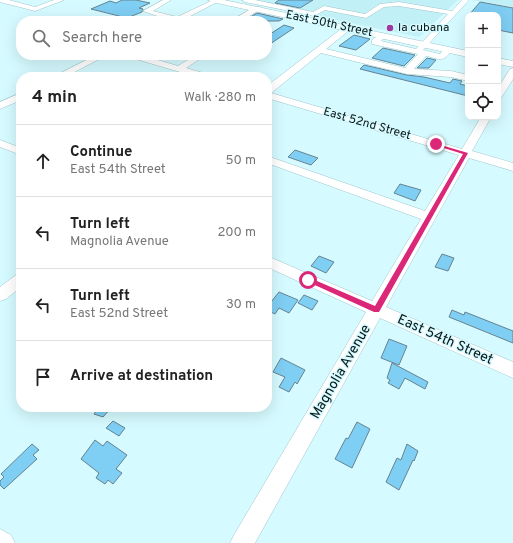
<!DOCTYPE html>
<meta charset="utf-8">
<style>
:root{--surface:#fff;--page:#f2f2f2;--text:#222;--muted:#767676;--line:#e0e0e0}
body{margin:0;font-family:Overpass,sans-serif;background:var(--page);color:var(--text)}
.controls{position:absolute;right:12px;top:12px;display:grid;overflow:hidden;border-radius:8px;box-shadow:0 4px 16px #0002}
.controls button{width:36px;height:36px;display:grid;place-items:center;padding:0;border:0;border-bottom:1px solid var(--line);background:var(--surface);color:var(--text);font:20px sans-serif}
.stop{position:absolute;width:12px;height:12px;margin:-9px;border:3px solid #db2777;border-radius:50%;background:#fff}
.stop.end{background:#db2777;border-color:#fff;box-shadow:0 1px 4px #0008}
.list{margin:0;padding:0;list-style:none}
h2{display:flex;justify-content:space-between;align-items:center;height:52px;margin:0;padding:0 16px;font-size:17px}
h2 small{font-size:13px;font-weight:400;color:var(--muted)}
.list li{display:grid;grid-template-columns:26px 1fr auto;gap:12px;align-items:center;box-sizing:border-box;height:72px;padding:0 16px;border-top:1px solid var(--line)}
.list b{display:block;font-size:15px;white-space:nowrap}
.list p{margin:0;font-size:13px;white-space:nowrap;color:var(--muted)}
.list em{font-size:13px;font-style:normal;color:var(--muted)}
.icon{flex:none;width:22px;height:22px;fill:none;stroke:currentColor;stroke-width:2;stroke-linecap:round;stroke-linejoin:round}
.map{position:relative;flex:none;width:513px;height:543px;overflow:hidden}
.search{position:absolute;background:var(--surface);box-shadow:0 4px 16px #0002;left:16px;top:16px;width:256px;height:44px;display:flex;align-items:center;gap:10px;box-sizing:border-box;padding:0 14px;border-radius:16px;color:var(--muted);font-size:15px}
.panel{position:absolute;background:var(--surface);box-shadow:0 4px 16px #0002;left:16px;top:72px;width:256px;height:340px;border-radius:16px}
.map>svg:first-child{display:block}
.built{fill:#c1f0f6}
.building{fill:#7fcef3;stroke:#668391}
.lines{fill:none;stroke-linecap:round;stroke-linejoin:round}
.minor-casing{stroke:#a2c6ca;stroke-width:1}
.major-casing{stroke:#a2c6ca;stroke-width:1}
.minor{fill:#fff;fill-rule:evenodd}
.major{fill:#fff;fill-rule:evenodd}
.route{fill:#db2777}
.poi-dot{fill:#9b399f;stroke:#d5faff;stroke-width:1.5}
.labels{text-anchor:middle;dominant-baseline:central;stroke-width:3;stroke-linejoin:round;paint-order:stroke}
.far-street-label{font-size:12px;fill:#0a1819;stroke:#d5faff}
.far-poi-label{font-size:12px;fill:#0a1819;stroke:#d5faff;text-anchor:start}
.street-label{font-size:14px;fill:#0a1819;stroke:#d5faff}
</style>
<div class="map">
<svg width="513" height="543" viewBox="0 0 513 543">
<rect width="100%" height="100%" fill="#d5faff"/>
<g class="built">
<polygon points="240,0 458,0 419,37"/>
<polygon points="472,0 513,0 513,7"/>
</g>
<g class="building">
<polygon points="122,0 136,0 150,3 139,8 143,9 142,12 127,18 91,9 110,1 116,3"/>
<polygon points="279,0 313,0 300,8 275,3"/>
<polygon points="480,2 513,8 513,33 498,30 498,15 469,15"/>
<polygon points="257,13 283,19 279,21 244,21"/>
<polygon points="284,25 294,28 267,46 267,36"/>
<polygon points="354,35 370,39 356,50 339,46"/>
<polygon points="383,48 415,55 404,66 372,58"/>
<polygon points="427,58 436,60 429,68 417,68"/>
<polygon points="364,65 407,75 424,77 450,83 453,79 462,81 460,84 468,86 468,96 360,69"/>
<polygon points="295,150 318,158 311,165 288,157"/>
<polygon points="400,184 421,190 415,201 394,193"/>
<polygon points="442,254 454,258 448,271 435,267"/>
<polygon points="319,256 334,262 326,273 311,266"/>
<polygon points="279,292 298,300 289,313 279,308 275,314 267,310 267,307"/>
<polygon points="304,295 318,301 312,310 298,303"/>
<polygon points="452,310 464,315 465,312 513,331 513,343 449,317"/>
<polygon points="389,339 407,346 399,365 381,358"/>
<polygon points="281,358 305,370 297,384 295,382 289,392 279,387 285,377 273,372"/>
<polygon points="392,363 428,382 425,389 405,378 399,389 388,383 390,380 387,378"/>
<polygon points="99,407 112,407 103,417 94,414"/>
<polygon points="113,421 125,428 119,436 106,428"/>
<polygon points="357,422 370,429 352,468 335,459 346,438 348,439"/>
<polygon points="95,440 103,446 107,441 127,455 116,469 122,473 113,484 108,480 105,484 96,478 99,473 81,459"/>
<polygon points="32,444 39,450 33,455 37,459 4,489 0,485 0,481 4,477 1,474"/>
<polygon points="407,444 418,451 414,461 413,460 399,490 386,482 397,458 401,460"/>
</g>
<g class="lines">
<g class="minor-casing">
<g id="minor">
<polygon points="0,0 9,0 35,7 54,0 64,0 35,11 0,2"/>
<polygon points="163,0 171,0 153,11 177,17 213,0 219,1 181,21 171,21 143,11"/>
<path d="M242,0H255L313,12L324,6L365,14L380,4L399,2L452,11L462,0H469L423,50L440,54L445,48L448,47L452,50C443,63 440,59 426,56L414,69L451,71L468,75V81L451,77L407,74L321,53L271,93L462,149L481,117H491L472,151L513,163V171L469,158L386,307L513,362V378L380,318L255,543H230L234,535L366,312L267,267V256L372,301L421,219L267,163V156L425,211L459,155L267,98V86L345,26H351L352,28L326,49L405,68L418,54L372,44V40L382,33L386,35L381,41L416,49L448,14L399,6L384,7L366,18L325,10L314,16L245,2Z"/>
<polygon points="254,7 260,7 261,9 241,21 231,21"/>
<polygon points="96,55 107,55 65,77 53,77"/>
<polygon points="128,55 141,55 178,66 196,55 206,55 186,68 210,75 212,77 197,77 129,57"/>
<polygon points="513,68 513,79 501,98 498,99 498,88 510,69"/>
<polygon points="21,93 21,100 0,109 0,102"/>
<polygon points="0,140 21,148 21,155 0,147"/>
<polygon points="21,273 21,287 6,299 0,301 0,287 16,275"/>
<polygon points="0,529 11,535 15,543 0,543"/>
</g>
</g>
<g class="major-casing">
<g id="major">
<polygon points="208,0 224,0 468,51 468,57 212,2"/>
<polygon points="498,58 513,61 513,67 498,64"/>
</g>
</g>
<use href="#minor" class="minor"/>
<use href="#major" class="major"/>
</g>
<polygon class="route" points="434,143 468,153 379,312 374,312 306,281 306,278 310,278 375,306 463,154 434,145"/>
<circle class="poi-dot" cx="390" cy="28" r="4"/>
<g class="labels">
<g class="far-street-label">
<text transform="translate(329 24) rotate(12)">East 50th Street</text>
<text transform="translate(367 124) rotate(16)">East 52nd Street</text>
</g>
<g class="far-poi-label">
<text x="398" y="28">la cubana</text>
</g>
<g class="street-label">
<text transform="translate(445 340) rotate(24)">East 54th Street</text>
<text transform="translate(341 372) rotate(-60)">Magnolia Avenue</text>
</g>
</g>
</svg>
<div class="controls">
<button>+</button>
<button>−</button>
<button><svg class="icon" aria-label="locate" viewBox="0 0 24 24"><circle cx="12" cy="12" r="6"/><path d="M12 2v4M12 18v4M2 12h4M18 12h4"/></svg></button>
</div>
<div class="stop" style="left:308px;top:280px"></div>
<div class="stop end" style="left:436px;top:144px"></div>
<div class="search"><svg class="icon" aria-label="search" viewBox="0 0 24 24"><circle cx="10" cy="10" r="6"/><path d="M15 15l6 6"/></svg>Search here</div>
<section class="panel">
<h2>4 min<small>Walk · 280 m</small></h2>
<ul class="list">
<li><svg class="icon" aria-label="ahead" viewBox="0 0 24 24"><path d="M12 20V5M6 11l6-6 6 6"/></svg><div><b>Continue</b><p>East 54th Street</p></div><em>50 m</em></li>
<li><svg class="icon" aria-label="left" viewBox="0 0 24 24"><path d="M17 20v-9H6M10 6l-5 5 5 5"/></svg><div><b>Turn left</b><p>Magnolia Avenue</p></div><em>200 m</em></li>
<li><svg class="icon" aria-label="left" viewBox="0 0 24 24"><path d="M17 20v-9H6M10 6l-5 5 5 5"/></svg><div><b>Turn left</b><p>East 52nd Street</p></div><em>30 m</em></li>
<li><svg class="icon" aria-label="arrive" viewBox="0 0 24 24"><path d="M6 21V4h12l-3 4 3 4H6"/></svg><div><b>Arrive at destination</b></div></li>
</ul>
</section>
</div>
